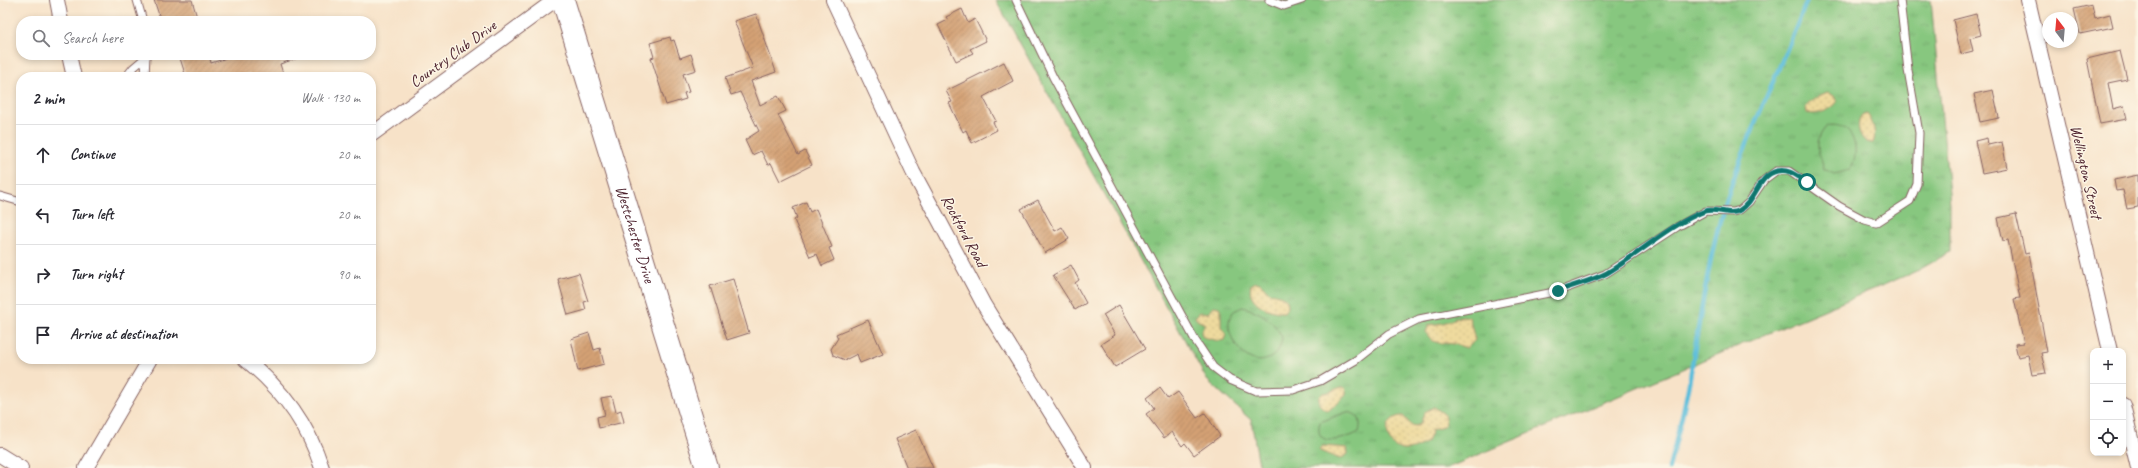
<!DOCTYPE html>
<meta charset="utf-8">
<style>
:root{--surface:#fff;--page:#f2f2f3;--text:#2b2b33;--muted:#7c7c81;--line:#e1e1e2}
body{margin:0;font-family:Caveat,sans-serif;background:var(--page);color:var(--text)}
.controls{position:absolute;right:12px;bottom:12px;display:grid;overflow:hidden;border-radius:8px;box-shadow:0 2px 6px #0003}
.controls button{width:36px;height:36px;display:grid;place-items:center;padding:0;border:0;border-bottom:1px solid var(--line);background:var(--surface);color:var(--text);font:20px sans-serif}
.compass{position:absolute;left:2042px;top:12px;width:36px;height:36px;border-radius:50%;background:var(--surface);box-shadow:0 2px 6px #0003;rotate:344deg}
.stop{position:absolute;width:12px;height:12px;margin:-9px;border:3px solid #0f766e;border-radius:50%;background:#fff}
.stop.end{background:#0f766e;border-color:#fff;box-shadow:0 1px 4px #0008}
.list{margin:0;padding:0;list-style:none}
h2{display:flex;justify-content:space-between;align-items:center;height:52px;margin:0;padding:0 16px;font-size:17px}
h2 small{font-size:13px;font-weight:400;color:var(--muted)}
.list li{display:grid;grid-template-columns:26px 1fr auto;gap:12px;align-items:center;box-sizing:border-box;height:60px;padding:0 16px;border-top:1px solid var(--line)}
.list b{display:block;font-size:15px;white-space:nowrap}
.list em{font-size:13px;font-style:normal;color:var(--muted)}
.icon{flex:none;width:22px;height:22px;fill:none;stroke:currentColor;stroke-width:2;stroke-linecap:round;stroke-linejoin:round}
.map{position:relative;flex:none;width:2138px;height:468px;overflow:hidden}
.search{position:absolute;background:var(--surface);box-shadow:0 2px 6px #0003;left:16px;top:16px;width:360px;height:44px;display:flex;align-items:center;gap:10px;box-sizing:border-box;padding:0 14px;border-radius:16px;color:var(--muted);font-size:15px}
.panel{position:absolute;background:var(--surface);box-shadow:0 2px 6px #0003;left:16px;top:72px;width:360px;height:292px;border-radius:16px}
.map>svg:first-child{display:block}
.grass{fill:url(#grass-tufts);stroke:#687355}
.sand{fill:url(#sand-dots);stroke:#9c7c64}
.pitch{fill:#87c77f;stroke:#687355}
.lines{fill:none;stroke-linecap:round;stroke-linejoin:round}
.stream{stroke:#5cbedb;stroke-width:4.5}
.building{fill:url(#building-hatch)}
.service-casing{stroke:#876362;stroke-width:9}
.minor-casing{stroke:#876362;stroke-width:16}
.primary-casing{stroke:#876362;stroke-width:24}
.service{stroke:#fff;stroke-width:7}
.minor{stroke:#fff;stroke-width:14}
.primary{stroke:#fff;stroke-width:22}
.route{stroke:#0f766e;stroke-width:5}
.labels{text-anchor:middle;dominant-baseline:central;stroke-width:3;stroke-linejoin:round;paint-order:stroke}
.street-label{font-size:16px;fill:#4a1f2b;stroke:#fcf5e5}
</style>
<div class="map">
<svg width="2138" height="468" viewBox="0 0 2138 468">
<defs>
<pattern id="grass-tufts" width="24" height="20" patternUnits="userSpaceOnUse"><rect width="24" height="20" fill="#87c77f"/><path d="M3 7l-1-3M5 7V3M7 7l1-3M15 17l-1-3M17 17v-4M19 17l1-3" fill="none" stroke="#76aa6e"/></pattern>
<pattern id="sand-dots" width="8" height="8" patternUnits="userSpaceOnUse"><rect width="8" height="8" fill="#eeda9e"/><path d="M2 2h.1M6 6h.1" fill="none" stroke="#cebb88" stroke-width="1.8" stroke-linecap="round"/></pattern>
<pattern id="building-hatch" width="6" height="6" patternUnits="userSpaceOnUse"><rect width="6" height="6" fill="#d4a174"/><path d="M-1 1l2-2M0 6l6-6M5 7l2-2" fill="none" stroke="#ae835f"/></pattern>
</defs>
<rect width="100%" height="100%" fill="#fcf5e5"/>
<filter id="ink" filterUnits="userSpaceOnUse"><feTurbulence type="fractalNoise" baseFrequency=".025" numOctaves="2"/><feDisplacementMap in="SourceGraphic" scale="8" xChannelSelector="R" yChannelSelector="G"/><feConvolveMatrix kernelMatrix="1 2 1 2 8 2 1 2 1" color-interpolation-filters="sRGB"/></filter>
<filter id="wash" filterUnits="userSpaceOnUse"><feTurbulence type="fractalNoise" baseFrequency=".012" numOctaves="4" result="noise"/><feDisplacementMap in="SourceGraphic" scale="16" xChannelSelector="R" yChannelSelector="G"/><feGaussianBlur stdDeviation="0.9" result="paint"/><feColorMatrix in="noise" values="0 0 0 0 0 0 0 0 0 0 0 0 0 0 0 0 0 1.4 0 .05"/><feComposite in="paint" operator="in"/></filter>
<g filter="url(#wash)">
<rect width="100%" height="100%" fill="#f7e2c8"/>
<polygon class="grass" points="996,0 1931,0 1950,204 1950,252 1919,270 1447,468 1263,468 1259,464 1251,420 1207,380"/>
<g class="sand">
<path d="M1828,92L1834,96L1837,102C1832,110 1816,116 1807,113L1806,107C1810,101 1821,94 1828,92Z"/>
<path d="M1867,114C1873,121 1877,135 1873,143C1860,144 1855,125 1861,116Z"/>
<path d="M1256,282C1264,283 1264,290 1271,293C1280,296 1288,295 1288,307L1284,312C1270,313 1246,302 1251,285Z"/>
<polygon points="1214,306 1219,307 1221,311 1221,327 1226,333 1224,340 1219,341 1203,337 1201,332 1205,324 1197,320 1195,317 1200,312 1208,313"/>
<path d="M1462,316L1469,317L1475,340L1467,348C1463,347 1459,345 1454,344C1441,342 1433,346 1426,332L1429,325L1444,323Z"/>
<path d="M1343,387L1346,390V395L1329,410L1324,409L1319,404V397L1323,393C1331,393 1335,388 1343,387Z"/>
<path d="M1434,407L1444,414L1446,423L1443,427L1432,430L1427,442C1421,445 1413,450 1406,450C1385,451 1379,416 1403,416L1411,425L1416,426L1420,424L1425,412Z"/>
<polygon points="1322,446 1347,448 1348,454 1340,459 1320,451 1319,449"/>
</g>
<g class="pitch">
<path d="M1836,125C1856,129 1860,154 1850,170L1834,174L1824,169C1819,151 1812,142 1827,126Z"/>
<path d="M1242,307C1261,311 1273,320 1282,337C1281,346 1279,351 1273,356C1247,376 1218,328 1233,312C1235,310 1239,309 1242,307Z"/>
<path d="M1347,412C1359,414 1362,420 1359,432C1347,439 1312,450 1320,422Z"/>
</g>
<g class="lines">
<path class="stream" d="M1669,468C1676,440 1684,411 1689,383C1698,331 1705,279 1718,228C1739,149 1778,76 1807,0"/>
</g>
<g id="blocks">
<g class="building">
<polygon points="154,0 192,0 198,21 161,21"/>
<polygon points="2092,5 2095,18 2110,14 2113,27 2080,34 2074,9"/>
<polygon points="962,9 968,23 975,19 986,41 970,49 973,53 956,61 938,25 948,20 946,17"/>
<polygon points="756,14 776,72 751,81 760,105 778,96 786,111 778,115 798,155 805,151 812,165 780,181 771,163 768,165 761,151 752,155 745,140 759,131 740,92 731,95 725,78 753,68 734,21"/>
<polygon points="1976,14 1981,35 1970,38 1973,51 1961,54 1953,20"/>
<polygon points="670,37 671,41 674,40 680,58 691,54 696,70 683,74 689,92 684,93 686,99 666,105 651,58 654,57 650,43"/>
<polygon points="2120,51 2127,79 2108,83 2113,109 2124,106 2127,119 2100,124 2087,59"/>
<polygon points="179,55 209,55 211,63 236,55 301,55 301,57 280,64 284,77 250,77 249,73 237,77 186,77"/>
<polygon points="1004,62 1013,81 983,97 996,121 993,122 997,130 972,143 966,130 963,132 949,103 952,102 946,91"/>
<polygon points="1993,90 1999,118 1980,122 1974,94"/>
<polygon points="1987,138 1988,145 2002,142 2007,168 1982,173 1975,141"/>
<polygon points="2138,175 2138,207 2127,209 2123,190 2116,191 2114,180"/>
<polygon points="1038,200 1055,231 1062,227 1069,239 1045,253 1021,209"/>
<polygon points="806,202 810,212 816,209 832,247 829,248 834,260 822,266 817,254 810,257 794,220 797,218 793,208"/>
<polygon points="2016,214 2025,254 2029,253 2047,352 2041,353 2046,373 2032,375 2028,355 2018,357 2015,344 2024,343 2014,299 2020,298 2008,240 2003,241 1998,218"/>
<polygon points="1071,265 1079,280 1075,283 1086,303 1075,310 1053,275"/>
<polygon points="579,273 588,301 584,302 586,310 568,315 558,279"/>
<polygon points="733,279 749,333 727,340 710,286"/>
<polygon points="1119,305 1145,349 1115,367 1101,344 1115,335 1103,315"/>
<polygon points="868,320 883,354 860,363 857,354 845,360 833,355 831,349 838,338 836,334"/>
<polygon points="589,333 594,350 600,348 604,364 578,371 571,339"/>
<polygon points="1160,388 1168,399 1178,392 1197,418 1205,413 1220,436 1194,455 1185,443 1182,446 1172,432 1164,438 1146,414 1154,408 1147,398"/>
<polygon points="612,396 616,412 621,410 624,422 599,428 597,417 605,415 601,398"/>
<polygon points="916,430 933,468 907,468 895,439"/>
</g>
</g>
</g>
<g filter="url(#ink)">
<use href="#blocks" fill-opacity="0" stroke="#876362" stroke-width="1"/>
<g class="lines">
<g class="service-casing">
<g id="service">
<polyline points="137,0 143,21"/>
<polyline points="1016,0 1053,77 1195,340 1213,367 1230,380 1256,391 1293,390 1320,381 1356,360 1389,334 1419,319 1559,291 1605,274 1677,227 1706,211 1733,212 1740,210 1749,202 1764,180 1776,171 1789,171 1839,206 1865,220 1876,223 1910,201 1917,184 1919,133 1908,70 1900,0"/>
<polyline points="1269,0 1284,6 1302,0"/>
<polyline points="126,77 133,68 146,57"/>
<polyline points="145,77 146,55"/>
<polyline points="0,196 21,202"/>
</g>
</g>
<g class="minor-casing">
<g id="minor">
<polyline points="57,0 61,21"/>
<polyline points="833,0 913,172 940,222 984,305 1085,468"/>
<polyline points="2028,0 2110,351"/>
<polyline points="69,55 74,77"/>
<polyline points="371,135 555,0"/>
<path d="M245,359C281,388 308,424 322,468"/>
<polyline points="2123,405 2138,468"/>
<polyline points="0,455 21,468"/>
<polyline points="86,468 150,359"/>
</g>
</g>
<g class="primary-casing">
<g id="primary">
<path id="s1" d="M563,0L707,468"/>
</g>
</g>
<use href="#service" class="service"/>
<use href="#minor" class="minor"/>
<use href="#primary" class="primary"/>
</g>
</g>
<g class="lines" filter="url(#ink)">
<path class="route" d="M1558,291C1574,285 1592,281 1607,273C1639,254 1669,225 1705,211C1716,207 1730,217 1740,210C1756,201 1758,175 1777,171C1789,168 1798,177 1807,182"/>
</g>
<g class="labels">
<g class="street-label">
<text transform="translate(453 54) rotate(-36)">Country Club Drive</text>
<text transform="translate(2086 172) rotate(77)">Wellington Street</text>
<text transform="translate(964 231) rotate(62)">Rockford Road</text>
<text stroke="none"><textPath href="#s1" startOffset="245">Westchester Drive</textPath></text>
</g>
</g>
</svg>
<div class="controls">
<button>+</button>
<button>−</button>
<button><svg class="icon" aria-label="locate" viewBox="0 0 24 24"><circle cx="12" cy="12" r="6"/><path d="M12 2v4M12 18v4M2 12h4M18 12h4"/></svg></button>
</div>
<svg class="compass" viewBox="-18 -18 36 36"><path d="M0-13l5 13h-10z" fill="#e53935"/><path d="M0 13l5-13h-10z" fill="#7c7c81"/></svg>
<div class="stop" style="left:1807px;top:182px"></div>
<div class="stop end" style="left:1558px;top:291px"></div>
<div class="search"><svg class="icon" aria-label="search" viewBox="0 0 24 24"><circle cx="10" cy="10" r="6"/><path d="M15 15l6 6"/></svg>Search here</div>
<section class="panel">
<h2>2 min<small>Walk · 130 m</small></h2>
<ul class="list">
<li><svg class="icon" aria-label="ahead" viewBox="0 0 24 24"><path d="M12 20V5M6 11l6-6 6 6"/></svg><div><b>Continue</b></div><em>20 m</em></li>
<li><svg class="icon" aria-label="left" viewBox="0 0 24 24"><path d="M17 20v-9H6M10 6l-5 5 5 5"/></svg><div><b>Turn left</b></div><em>20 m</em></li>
<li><svg class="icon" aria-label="right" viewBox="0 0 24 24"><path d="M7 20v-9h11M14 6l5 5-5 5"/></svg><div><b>Turn right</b></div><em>90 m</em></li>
<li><svg class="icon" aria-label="arrive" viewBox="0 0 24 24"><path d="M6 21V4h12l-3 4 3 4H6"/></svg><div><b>Arrive at destination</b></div></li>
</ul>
</section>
</div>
